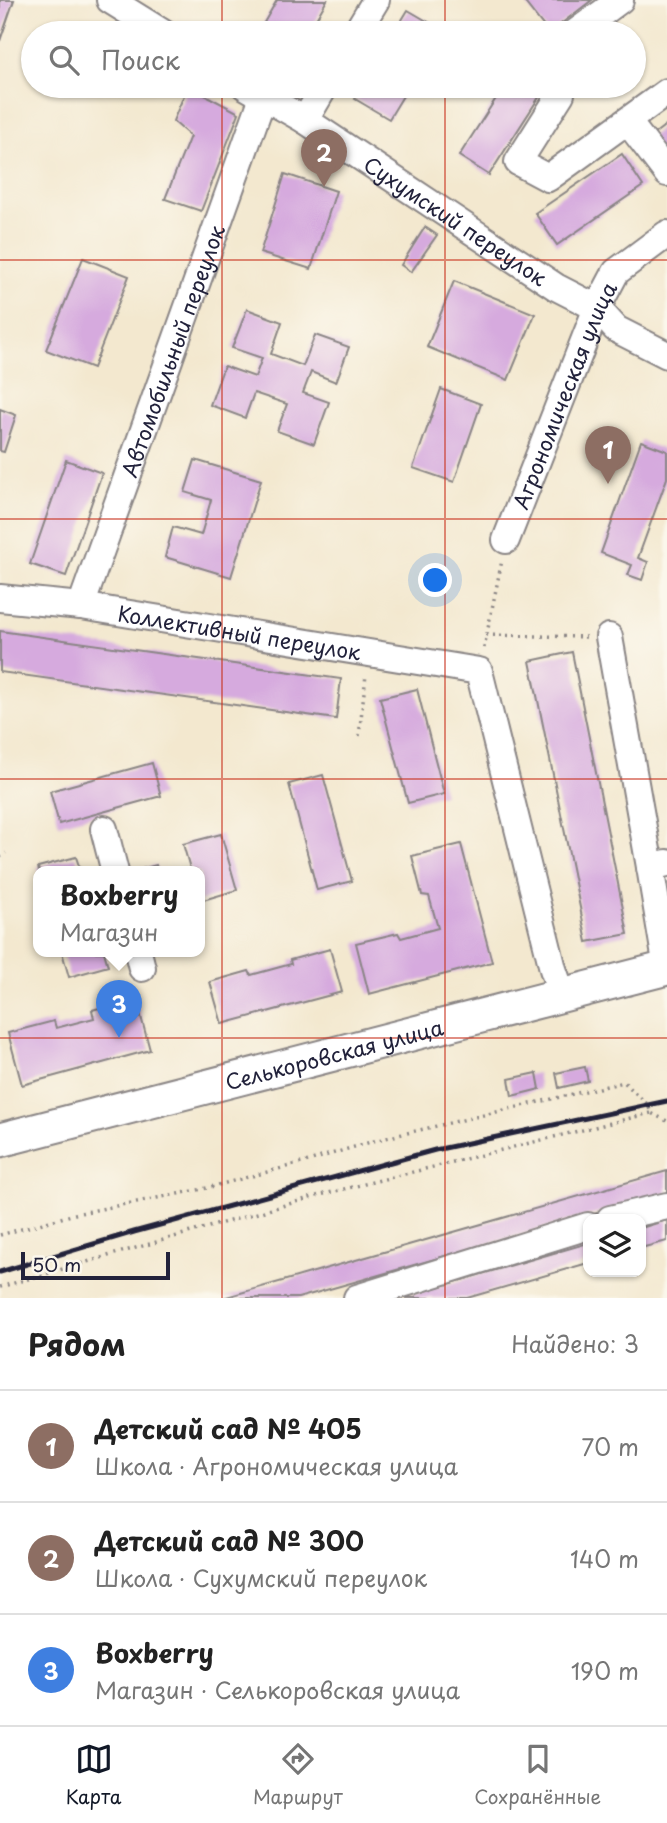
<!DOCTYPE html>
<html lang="ru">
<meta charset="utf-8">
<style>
:root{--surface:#fff;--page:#f6f6f6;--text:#222;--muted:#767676;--line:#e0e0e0;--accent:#111827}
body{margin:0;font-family:"Playpen Sans",sans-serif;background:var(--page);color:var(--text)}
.controls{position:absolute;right:21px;bottom:21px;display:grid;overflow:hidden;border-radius:14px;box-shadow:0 2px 5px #0004}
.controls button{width:63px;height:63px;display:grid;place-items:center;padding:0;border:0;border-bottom:2px solid var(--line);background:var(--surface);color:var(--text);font:35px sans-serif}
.scale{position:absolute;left:21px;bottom:18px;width:149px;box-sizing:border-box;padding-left:7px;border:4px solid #22223b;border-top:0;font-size:19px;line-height:24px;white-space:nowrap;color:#22223b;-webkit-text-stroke:5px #fbf7ec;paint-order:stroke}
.you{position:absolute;left:436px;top:581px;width:24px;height:24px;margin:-18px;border:5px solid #fff;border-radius:50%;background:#1a73e8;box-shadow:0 0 0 10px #1a73e833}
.badge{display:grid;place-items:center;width:46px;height:46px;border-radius:50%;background:var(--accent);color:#fff;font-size:23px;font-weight:700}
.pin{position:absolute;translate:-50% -58px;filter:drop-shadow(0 2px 4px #0008)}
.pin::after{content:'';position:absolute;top:37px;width:24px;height:21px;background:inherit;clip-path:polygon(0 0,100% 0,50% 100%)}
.popup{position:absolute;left:33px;top:866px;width:172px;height:91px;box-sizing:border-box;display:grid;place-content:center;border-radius:14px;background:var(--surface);filter:drop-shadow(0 2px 5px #0005);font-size:23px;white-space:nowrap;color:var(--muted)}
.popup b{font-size:26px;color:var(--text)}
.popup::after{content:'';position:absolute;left:50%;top:100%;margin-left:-14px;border:14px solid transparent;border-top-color:var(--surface)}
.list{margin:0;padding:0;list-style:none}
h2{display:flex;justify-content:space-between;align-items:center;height:91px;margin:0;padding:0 28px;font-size:30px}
h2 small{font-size:23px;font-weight:400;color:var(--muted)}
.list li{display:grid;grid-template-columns:46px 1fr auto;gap:21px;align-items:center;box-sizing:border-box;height:112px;padding:0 28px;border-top:2px solid var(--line)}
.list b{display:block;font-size:26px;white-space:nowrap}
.list p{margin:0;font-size:23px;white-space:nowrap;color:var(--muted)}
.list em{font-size:23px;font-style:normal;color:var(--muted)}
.icon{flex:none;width:38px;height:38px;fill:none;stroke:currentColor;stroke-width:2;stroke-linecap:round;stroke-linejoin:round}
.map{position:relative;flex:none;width:667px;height:1298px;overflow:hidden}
.search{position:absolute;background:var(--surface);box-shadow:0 2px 5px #0004;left:21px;right:21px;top:21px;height:77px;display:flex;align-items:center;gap:18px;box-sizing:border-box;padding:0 24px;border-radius:38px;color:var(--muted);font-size:26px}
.sheet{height:427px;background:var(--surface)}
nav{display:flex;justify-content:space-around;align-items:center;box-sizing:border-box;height:98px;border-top:2px solid var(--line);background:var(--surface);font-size:19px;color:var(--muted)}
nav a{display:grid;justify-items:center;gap:4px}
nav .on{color:var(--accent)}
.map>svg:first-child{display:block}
.building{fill:#d6aade}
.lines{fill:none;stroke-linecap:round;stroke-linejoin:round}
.minor-casing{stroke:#8a8585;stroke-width:30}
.major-casing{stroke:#8a8585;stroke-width:37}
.path{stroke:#8a8585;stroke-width:3.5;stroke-dasharray:2 5;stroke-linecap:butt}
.minor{stroke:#fff;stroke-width:26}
.major{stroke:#fff;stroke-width:33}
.rail{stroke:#22223b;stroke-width:5}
.grid{fill:none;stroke:#c8321e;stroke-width:2;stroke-opacity:0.55}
.labels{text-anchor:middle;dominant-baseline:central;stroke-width:6;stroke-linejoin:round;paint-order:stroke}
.street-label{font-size:21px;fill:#22223b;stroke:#fbf7ec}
</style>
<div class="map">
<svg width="667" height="1298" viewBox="0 0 667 1298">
<rect width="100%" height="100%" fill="#fbf7ec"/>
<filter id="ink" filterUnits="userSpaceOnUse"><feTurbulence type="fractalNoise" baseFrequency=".0143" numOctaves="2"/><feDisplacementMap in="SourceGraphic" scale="14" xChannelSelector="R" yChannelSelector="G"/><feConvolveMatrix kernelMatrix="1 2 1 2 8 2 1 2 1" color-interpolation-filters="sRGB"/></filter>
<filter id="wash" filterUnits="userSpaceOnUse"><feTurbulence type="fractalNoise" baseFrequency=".00686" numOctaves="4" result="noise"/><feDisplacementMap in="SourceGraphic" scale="28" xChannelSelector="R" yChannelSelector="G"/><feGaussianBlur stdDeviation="1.57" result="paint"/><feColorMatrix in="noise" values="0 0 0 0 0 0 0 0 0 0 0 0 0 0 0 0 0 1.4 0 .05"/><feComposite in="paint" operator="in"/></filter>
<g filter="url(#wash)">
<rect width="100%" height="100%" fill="#f3e8cf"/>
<g id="blocks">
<g class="building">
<polygon points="0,0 14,0 0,41"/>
<polygon points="277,0 327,0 308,33 258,33"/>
<polygon points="523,0 592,0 549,33"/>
<polygon points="408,10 442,30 441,33 394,33"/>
<polygon points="188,86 239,113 201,211 165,199 190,136 173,121"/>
<polygon points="363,86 409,86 389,119 355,99"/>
<polygon points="504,86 534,86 543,91 489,175 459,156"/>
<polygon points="667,124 667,161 650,137"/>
<polygon points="622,154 643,186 557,245 535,213"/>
<polygon points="285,174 336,191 311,269 260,253"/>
<polygon points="425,227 437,235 411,272 401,265"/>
<polygon points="83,258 129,276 93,368 46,350"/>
<polygon points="454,281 535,314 508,380 427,347"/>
<polygon points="247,309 282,322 271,354 303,366 315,335 349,347 336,382 311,372 303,393 329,402 314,444 277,431 287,404 254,393 245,418 210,405 224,366 255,377 262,358 232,348"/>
<polygon points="441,389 481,404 454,482 413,468"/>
<polygon points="0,409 16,415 4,452 0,451"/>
<polygon points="641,441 667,451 667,478 638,558 648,562 642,580 628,575 632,565 601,553"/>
<polygon points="66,460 102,473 66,576 30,564"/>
<polygon points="195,460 261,480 231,577 165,557 173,527 201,535 211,500 185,492"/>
<polygon points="0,631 341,679 336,719 0,672"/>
<polygon points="572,652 628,934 587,942 530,661"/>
<polygon points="417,689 444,794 408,803 380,698"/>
<polygon points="152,763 161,796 59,824 50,791"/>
<polygon points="323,775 352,881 317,890 289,784"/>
<polygon points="221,834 237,890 200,901 200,872 191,872 183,844"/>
<polygon points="461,844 492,962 369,994 356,943 398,933 401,938 438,928 429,896 422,895 412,856"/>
<polygon points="76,857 81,872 39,872 38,867"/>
<polygon points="156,865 158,872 135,872 135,871"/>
<polygon points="330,949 342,992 222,1024 210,982 249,971 251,975 291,964 290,960"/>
<polygon points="62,952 104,952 108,966 69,977"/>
<polygon points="136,998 150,1050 22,1085 8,1033 54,1021 56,1028 94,1018 92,1010"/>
<polygon points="585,1067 588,1081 559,1088 556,1073"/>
<polygon points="537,1073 540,1089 512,1096 509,1079"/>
<polygon points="667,1171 667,1193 298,1298 223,1298"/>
<polygon points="667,1220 667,1241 641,1248 641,1228"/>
<polygon points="588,1243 588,1263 467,1298 400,1298"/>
</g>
</g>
</g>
<g filter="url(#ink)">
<use href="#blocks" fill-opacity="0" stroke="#8a8585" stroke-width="2"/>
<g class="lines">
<g class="minor-casing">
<g id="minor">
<polyline points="110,0 163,33"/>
<polyline points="356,33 376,0"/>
<polyline points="575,33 620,0"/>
<path id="s1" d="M245,86L305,120L556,287L597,308L616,329L667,355"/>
<polyline points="561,94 518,162 548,178 667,92"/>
<polyline points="305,120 325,86"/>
<polyline points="628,122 667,173"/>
<path id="s2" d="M506,540L597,308L616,272L667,234"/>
<path id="s3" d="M0,598L81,606L479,671L553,969L562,995"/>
<path id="s4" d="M81,606L263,97"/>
<polyline points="609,637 650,867 667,863"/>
<polyline points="104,829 115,872"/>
<polyline points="650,867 667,968"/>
<polyline points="138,952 142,968"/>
<polyline points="610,1219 667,1206"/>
<polyline points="357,1298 588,1226"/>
</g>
</g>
<g class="major-casing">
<g id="major">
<path id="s5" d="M0,1140L667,968"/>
</g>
</g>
<g class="path">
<polyline points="486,635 589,637"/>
<polyline points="484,648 502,560"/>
<polyline points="359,736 366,675"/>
<polyline points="0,857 6,853"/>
<polyline points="0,1235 75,1214 203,1189 305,1162 377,1140 624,1082 648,1105 651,1113 667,1121"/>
<polyline points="0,1287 320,1195 651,1113"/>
</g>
<use href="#minor" class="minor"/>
<use href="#major" class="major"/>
<polyline class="rail" points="0,1272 134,1232 435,1150 667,1101"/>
</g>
</g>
<path class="grid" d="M222,0V33M445,0V33M222,86V1298M445,86V1298M0,260H667M0,519H667M0,779H667M0,1038H667"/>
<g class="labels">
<g class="street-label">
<text stroke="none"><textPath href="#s1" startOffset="250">Сухумский переулок</textPath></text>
<text stroke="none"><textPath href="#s4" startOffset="271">Автомобильный переулок</textPath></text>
<text stroke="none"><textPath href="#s2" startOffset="156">Агрономическая улица</textPath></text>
<text stroke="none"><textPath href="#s3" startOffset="242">Коллективный переулок</textPath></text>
<text stroke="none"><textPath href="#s5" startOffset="345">Селькоровская улица</textPath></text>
</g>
</g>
</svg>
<div class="controls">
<button><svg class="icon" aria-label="layers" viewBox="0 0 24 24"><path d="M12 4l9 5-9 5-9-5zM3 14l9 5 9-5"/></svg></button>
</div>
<div class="scale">50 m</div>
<div class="you"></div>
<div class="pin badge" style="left:608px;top:484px;background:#8d6e63">1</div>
<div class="pin badge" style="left:324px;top:187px;background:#8d6e63">2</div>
<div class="pin badge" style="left:119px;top:1038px;background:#3f7fe0">3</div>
<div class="popup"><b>Boxberry</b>Магазин</div>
<div class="search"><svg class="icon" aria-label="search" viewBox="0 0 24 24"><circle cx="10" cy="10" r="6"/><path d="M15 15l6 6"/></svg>Поиск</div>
</div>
<section class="sheet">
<h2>Рядом<small>Найдено: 3</small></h2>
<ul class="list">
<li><span class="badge" style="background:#8d6e63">1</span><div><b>Детский сад № 405</b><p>Школа · Агрономическая улица</p></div><em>70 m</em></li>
<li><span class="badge" style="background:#8d6e63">2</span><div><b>Детский сад № 300</b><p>Школа · Сухумский переулок</p></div><em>140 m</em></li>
<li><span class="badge" style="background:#3f7fe0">3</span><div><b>Boxberry</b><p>Магазин · Селькоровская улица</p></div><em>190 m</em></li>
</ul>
</section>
<nav>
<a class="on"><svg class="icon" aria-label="map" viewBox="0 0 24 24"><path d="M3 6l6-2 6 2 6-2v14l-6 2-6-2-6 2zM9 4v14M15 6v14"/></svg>Карта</a>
<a><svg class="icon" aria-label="directions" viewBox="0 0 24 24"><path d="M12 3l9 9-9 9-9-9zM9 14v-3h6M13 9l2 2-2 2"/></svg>Маршрут</a>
<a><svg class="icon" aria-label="saved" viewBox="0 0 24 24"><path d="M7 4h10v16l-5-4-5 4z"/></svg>Сохранённые</a>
</nav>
